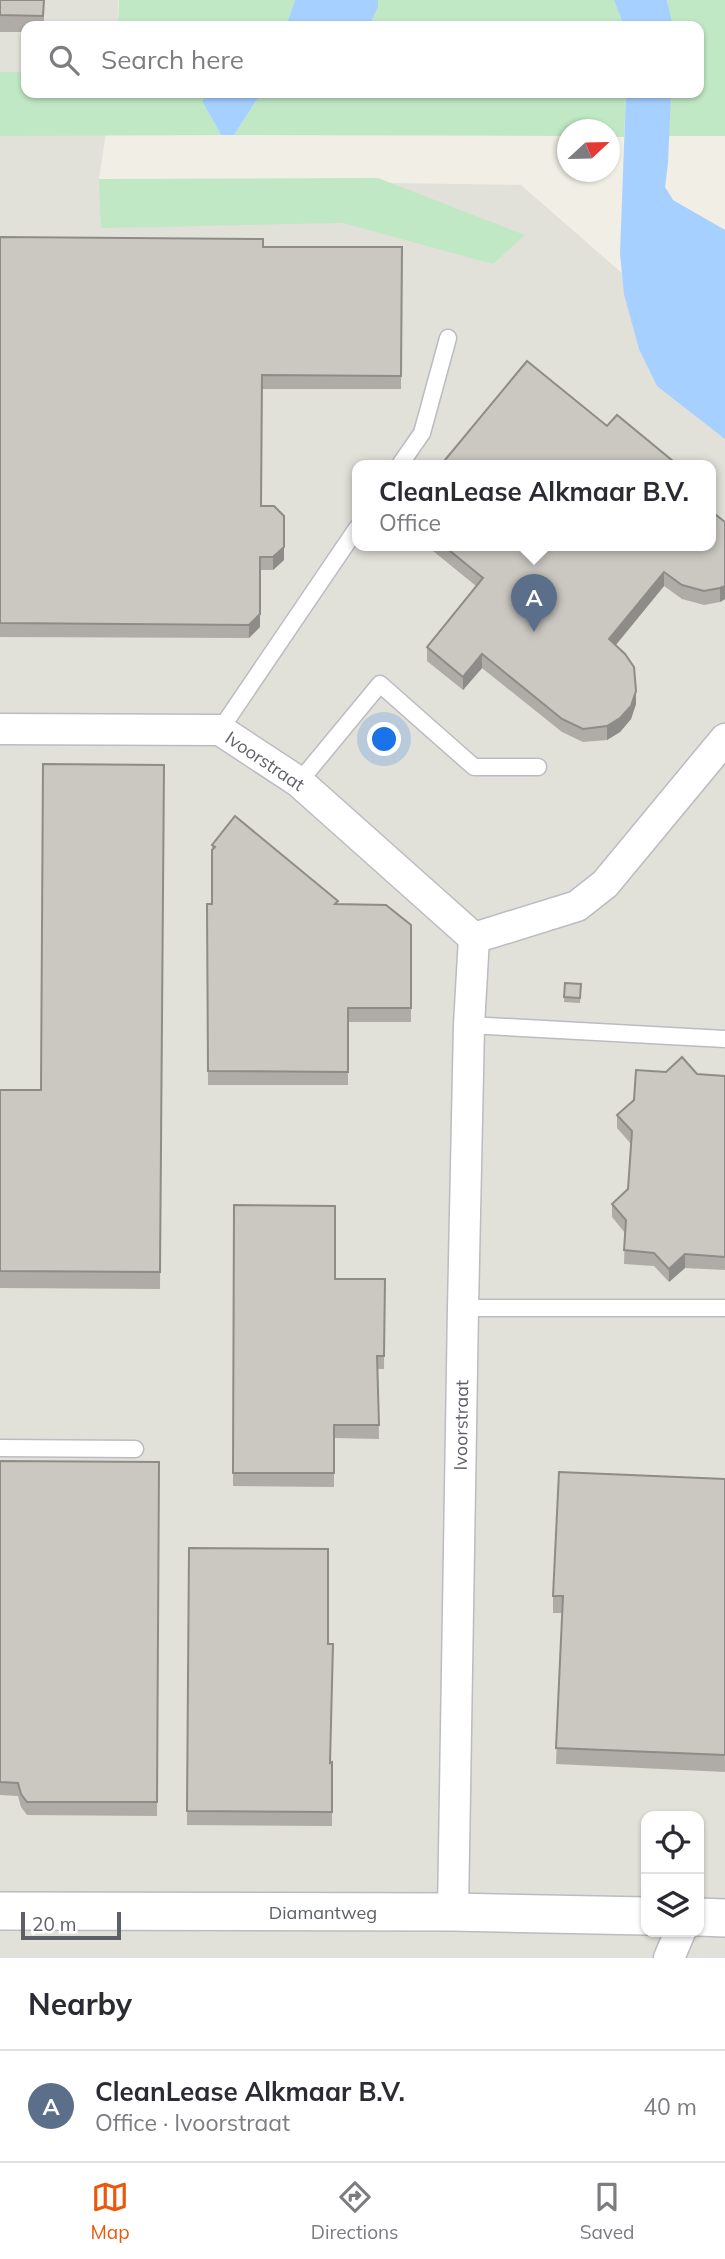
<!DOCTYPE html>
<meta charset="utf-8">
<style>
:root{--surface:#fff;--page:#f7f7f7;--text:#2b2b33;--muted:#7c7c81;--line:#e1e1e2;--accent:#ea580c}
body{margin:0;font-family:Mulish,sans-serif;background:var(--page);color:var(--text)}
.controls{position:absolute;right:21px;bottom:21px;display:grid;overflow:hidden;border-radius:14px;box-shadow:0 2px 5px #0004}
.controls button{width:63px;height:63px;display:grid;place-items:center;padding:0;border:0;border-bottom:2px solid var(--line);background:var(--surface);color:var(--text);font:35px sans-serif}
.compass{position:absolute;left:557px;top:119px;width:63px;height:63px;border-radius:50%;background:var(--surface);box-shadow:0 2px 5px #0004;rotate:68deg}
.scale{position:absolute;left:21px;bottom:18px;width:100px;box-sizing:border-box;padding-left:7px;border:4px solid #5d6066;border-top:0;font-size:19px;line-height:24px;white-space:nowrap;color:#5d6066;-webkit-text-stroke:5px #fff;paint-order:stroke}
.you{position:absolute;left:385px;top:740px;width:24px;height:24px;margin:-18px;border:5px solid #fff;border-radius:50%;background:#1a73e8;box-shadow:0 0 0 10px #1a73e833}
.badge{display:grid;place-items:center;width:46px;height:46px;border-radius:50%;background:var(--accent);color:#fff;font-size:23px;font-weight:700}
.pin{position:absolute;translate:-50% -58px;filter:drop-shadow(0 2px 4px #0008)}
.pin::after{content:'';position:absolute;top:37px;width:24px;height:21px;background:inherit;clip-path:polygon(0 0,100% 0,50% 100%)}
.popup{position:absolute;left:352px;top:460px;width:364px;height:91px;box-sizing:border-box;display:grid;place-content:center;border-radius:14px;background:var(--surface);filter:drop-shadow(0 2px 5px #0005);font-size:23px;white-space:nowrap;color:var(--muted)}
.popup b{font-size:26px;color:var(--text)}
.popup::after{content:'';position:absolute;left:50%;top:100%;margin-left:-14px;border:14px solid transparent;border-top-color:var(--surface)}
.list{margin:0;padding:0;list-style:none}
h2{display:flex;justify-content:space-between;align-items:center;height:91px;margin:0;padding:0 28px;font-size:30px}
h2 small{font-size:23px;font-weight:400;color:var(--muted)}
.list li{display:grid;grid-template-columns:46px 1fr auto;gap:21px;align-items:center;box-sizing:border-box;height:112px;padding:0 28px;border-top:2px solid var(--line)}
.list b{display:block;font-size:26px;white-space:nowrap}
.list p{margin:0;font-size:23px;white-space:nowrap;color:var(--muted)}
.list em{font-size:23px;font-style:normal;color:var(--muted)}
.icon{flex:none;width:38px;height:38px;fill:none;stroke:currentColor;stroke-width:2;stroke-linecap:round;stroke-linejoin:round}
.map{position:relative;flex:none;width:725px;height:1958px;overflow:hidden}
.search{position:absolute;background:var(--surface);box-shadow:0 2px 5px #0004;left:21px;right:21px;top:21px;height:77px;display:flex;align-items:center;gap:18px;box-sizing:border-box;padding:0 24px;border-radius:14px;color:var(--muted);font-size:26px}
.sheet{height:203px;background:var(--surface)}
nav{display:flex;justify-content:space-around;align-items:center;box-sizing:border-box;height:98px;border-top:2px solid var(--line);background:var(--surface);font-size:19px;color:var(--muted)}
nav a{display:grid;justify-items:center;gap:4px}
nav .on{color:var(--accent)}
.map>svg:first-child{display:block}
.industrial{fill:#e1e0d9;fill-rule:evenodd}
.green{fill:#c0e8c4}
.water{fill:#a6d0ff}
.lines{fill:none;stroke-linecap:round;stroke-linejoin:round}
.service-casing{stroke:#babcc1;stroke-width:19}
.minor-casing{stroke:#babcc1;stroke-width:33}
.tertiary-casing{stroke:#babcc1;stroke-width:40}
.service{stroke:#fff;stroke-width:16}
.minor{stroke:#fff;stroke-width:30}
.tertiary{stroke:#fff;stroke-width:37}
.wall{fill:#afaca7}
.shaded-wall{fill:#8e8c88}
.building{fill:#cbc8c2;stroke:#8e8c88;stroke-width:2}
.labels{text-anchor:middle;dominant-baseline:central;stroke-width:5;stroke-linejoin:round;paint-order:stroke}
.street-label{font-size:18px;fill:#5d6066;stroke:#fff}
</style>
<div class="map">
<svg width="725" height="1958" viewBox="0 0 725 1958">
<rect width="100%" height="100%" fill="#f0eee5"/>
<path class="industrial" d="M0,0H118V26H26V93H112L99,179L521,185L725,363V1958H0ZM357,466H711V546H357ZM646,1816H699V1932H646Z"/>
<g class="green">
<polygon points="119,0 295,0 286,26 118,26"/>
<polygon points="378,0 614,0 624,26 364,26 370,24 378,7"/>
<polygon points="667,0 725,0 725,136 668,136 671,93 699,93 699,26 673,26"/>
<polygon points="0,72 26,72 26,93 208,93 202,101 221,135 0,136"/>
<polygon points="265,93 626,93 624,137 610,137 610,130 568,130 567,136 234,135 256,101"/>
<polygon points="378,178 525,235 493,264 343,223 101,228 99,179"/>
</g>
<g class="water">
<polygon points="295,0 378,0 378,7 370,24 364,26 286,26"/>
<polygon points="614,0 667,0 673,26 624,26"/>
<polygon points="208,93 265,93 256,101 234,135 221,135 202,101"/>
<polygon points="626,93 671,93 668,163 665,187 673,200 725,230 725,439 657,386 639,349 624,294 620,254"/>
</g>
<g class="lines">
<g class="service-casing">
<g id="service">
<polyline points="399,466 422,433 448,338"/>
<polyline points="220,730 357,528"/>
<polyline points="299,782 380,684 474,767 538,767"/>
<polyline points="469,1025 725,1039"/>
<polyline points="463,1308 725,1308"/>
<polyline points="0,1448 135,1449"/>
</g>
</g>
<g class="minor-casing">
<g id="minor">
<polyline points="0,729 220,730 299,782 474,938"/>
<polyline points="474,938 577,906 605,884 725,739"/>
<polyline points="453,1912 463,1308 469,1025 474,938"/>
<polyline points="669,1958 680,1932"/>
</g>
</g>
<g class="tertiary-casing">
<g id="tertiary">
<polyline points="0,1911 453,1912 646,1916"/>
<polyline points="699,1917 725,1918"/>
</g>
</g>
<use href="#service" class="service"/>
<use href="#minor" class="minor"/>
<use href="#tertiary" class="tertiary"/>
</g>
<g class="wall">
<polygon points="0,0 44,0 44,26 26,26 26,32 0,32"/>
<polygon points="0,237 263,247 402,247 401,389 262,389 261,506 284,516 284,560 273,570 260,570 260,627 249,638 0,637"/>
<polygon points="725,522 725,599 720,602 704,605 682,599 664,586 616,645 636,704 631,719 620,732 607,740 583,742 562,732 482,668 463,690 427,661 427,647 476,586 427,546 711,546"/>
<polygon points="164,765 160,1289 0,1288 0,1090 41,1090"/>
<polygon points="212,845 338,905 411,925 411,1022 348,1022 348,1085 208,1085 207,904 212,904"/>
<polygon points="565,983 581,984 580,1003 564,1002"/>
<polygon points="697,1074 725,1076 725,1270 685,1268 669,1282 654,1266 624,1264 625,1233 612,1217 612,1204 628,1189 631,1144 617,1128 617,1115"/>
<polygon points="234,1205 335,1279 385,1279 384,1369 378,1369 379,1439 334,1438 334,1487 233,1486"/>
<polygon points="0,1461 159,1462 157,1816 27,1815 21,1807 18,1796 0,1795"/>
<polygon points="725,1479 725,1772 556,1764 562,1613 553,1613 553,1596"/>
<polygon points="189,1548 328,1644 330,1762 332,1762 332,1826 187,1825"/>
</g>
<g class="shaded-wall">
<polygon points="284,547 284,560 273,570 273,557"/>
<polygon points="664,572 664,586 609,653 609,639"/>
<polygon points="725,586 725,599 720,602 720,588"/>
<polygon points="260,614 260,627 249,638 249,625"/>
<polygon points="482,654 482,668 463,690 463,677"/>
<polygon points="636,691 636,704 631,719 620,732 607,740 607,726"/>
<polygon points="685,1254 685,1268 669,1282 669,1269"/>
</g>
<g class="building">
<polygon points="0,0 44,0 43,16 0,15"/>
<polygon points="0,237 263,239 263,247 402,247 401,376 262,375 261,506 274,506 284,516 284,547 273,557 260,557 260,614 249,625 0,623"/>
<polygon points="527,361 607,426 617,415 679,466 440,466"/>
<polygon points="711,511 725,522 725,586 720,588 704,591 682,585 664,572 609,639 625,654 634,667 636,691 631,706 620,718 607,726 583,729 562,719 482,654 463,677 427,647 483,578 444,546 711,546"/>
<polygon points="43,764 164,765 160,1272 0,1271 0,1090 41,1090"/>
<polygon points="235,816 338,901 335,904 386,905 411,925 411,1008 348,1008 348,1072 208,1071 207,904 212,904 212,850 215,847 212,845"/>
<polygon points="565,983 581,984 580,998 564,997"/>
<polygon points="682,1057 697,1074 725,1076 725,1257 685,1254 669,1269 654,1253 624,1250 626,1220 612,1204 628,1189 632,1131 617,1115 634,1100 636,1070 666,1072"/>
<polygon points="234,1205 335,1206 335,1279 385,1279 384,1356 377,1356 379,1425 334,1425 334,1473 233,1473"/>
<polygon points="0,1461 159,1462 157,1802 27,1802 21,1794 18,1783 0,1782"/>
<polygon points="559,1472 725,1479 725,1755 556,1748 563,1596 553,1596"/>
<polygon points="189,1548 328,1549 328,1644 333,1644 330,1763 332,1762 332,1812 187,1811"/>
</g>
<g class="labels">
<g class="street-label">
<text transform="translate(265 761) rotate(34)">Ivoorstraat</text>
<text transform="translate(461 1425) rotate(-89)">Ivoorstraat</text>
<text x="323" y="1912">Diamantweg</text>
</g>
</g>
</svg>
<div class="controls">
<button><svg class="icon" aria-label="locate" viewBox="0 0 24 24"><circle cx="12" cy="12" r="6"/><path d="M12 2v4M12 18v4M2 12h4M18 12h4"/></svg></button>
<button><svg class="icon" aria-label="layers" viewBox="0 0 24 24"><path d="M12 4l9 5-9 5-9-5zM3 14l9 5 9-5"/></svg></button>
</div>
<svg class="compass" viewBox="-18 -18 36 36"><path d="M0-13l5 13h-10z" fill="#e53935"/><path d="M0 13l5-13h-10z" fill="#7c7c81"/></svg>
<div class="scale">20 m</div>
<div class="you"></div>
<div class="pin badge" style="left:534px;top:632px;background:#5c6f8a">A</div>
<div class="popup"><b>CleanLease Alkmaar B.V.</b>Office</div>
<div class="search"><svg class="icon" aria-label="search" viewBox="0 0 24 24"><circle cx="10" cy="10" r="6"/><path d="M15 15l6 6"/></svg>Search here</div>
</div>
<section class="sheet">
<h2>Nearby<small></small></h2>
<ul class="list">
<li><span class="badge" style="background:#5c6f8a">A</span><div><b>CleanLease Alkmaar B.V.</b><p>Office · Ivoorstraat</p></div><em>40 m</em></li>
</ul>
</section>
<nav>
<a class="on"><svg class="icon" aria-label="map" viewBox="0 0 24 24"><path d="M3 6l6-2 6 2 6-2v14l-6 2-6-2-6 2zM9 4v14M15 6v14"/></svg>Map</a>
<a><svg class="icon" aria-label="directions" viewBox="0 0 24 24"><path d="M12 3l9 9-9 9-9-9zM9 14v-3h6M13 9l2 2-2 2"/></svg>Directions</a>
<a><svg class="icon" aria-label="saved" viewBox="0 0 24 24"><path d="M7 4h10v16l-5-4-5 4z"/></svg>Saved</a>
</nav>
